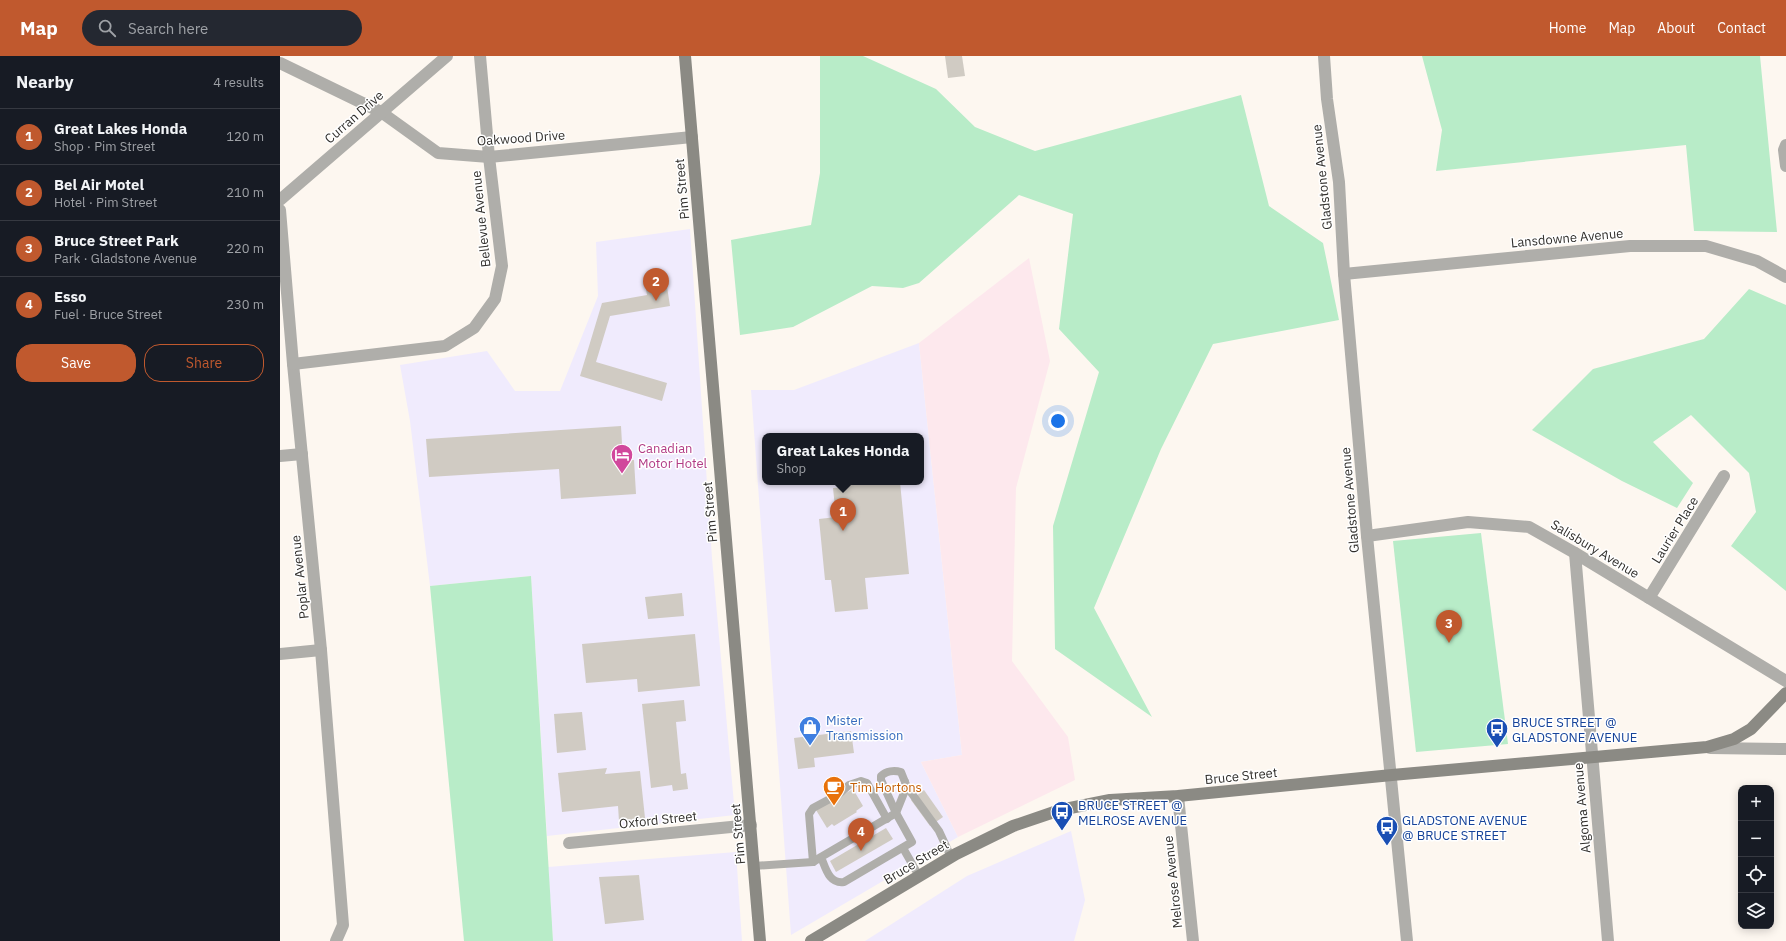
<!DOCTYPE html>
<meta charset="utf-8">
<style>
:root{--surface:#171b24;--page:#242831;--text:#f1f3f6;--muted:#9ea1a6;--line:#363941;--accent:#c0592e}
body{margin:0;font-family:"IBM Plex Sans",sans-serif;background:var(--page);color:var(--text)}
.controls{position:absolute;right:12px;bottom:12px;display:grid;overflow:hidden;border-radius:8px;box-shadow:0 2px 10px #0003}
.controls button{width:36px;height:36px;display:grid;place-items:center;padding:0;border:0;border-bottom:1px solid var(--line);background:var(--surface);color:var(--text);font:20px sans-serif}
.you{position:absolute;left:778px;top:365px;width:14px;height:14px;margin:-10px;border:3px solid #fff;border-radius:50%;background:#1a73e8;box-shadow:0 0 0 6px #1a73e833}
.badge{display:grid;place-items:center;width:26px;height:26px;border-radius:50%;background:var(--accent);color:#fff;font-size:13px;font-weight:700}
.pin{position:absolute;translate:-50% -33px;filter:drop-shadow(0 1px 2px #0008)}
.pin::after{content:'';position:absolute;top:21px;width:14px;height:12px;background:inherit;clip-path:polygon(0 0,100% 0,50% 100%)}
.popup{position:absolute;left:482px;top:377px;width:162px;height:52px;box-sizing:border-box;display:grid;place-content:center;border-radius:8px;background:var(--surface);filter:drop-shadow(0 1px 3px #0005);font-size:13px;white-space:nowrap;color:var(--muted)}
.popup b{font-size:15px;color:var(--text)}
.popup::after{content:'';position:absolute;left:50%;top:100%;margin-left:-8px;border:8px solid transparent;border-top-color:var(--surface)}
.list{margin:0;padding:0;list-style:none}
h2{display:flex;justify-content:space-between;align-items:center;height:52px;margin:0;padding:0 16px;font-size:17px}
h2 small{font-size:13px;font-weight:400;color:var(--muted)}
.list li{display:grid;grid-template-columns:26px 1fr auto;gap:12px;align-items:center;box-sizing:border-box;height:56px;padding:0 16px;border-top:1px solid var(--line)}
.list b{display:block;font-size:15px;white-space:nowrap}
.list p{margin:0;font-size:13px;white-space:nowrap;color:var(--muted)}
.list em{font-size:13px;font-style:normal;color:var(--muted)}
.actions{display:flex;gap:8px;padding:12px 16px}
.actions a{flex:1;padding:9px 0;border:1px solid var(--accent);border-radius:16px;text-align:center;font-size:14px;color:var(--accent)}
.actions .main{background:var(--accent);color:#fff}
.icon{flex:none;width:22px;height:22px;fill:none;stroke:currentColor;stroke-width:2;stroke-linecap:round;stroke-linejoin:round}
.map{position:relative;flex:none;width:1506px;height:885px;overflow:hidden}
header{display:flex;align-items:center;gap:24px;box-sizing:border-box;height:56px;padding:0 20px;background:var(--accent);color:#fff}
header strong{font-size:19px}
nav{display:flex;gap:22px;margin-inline-start:auto;font-size:14px}
.search{width:280px;height:36px;background:var(--page);display:flex;align-items:center;gap:10px;box-sizing:border-box;padding:0 14px;border-radius:22px;color:var(--muted);font-size:15px}
main{display:flex}
aside{flex:1;background:var(--surface)}
.map>svg:first-child{display:block}
.commercial{fill:#f0ebfd;fill-rule:evenodd}
.industrial{fill:#fde8ed}
.green{fill:#b8ecc8}
.building{fill:#d0cbc3}
.lines{fill:none;stroke-linecap:round;stroke-linejoin:round}
.lane{stroke:#afaeaa;stroke-width:8}
.street{stroke:#afaeaa;stroke-width:12}
.secondary{stroke:#8b8a84;stroke-width:12}
.labels{text-anchor:middle;dominant-baseline:central;stroke-width:3;stroke-linejoin:round;paint-order:stroke}
.street-label{font-size:13px;fill:#312f2c;stroke:#fff}
.hotel-label{font-size:13px;fill:#b23c85;stroke:#fff;text-anchor:start}
.shop-label{font-size:13px;fill:#366cbe;stroke:#fff;text-anchor:start}
.transit-label{font-size:13px;fill:#164399;stroke:#fff;text-anchor:start}
.food-label{font-size:13px;fill:#c56008;stroke:#fff;text-anchor:start}
</style>
<header>
<strong>Map</strong>
<div class="search"><svg class="icon" aria-label="search" viewBox="0 0 24 24"><circle cx="10" cy="10" r="6"/><path d="M15 15l6 6"/></svg>Search here</div>
<nav><a>Home</a><a>Map</a><a>About</a><a>Contact</a></nav>
</header>
<main>
<aside>
<h2>Nearby<small>4 results</small></h2>
<ul class="list">
<li><span class="badge">1</span><div><b>Great Lakes Honda</b><p>Shop · Pim Street</p></div><em>120 m</em></li>
<li><span class="badge">2</span><div><b>Bel Air Motel</b><p>Hotel · Pim Street</p></div><em>210 m</em></li>
<li><span class="badge">3</span><div><b>Bruce Street Park</b><p>Park · Gladstone Avenue</p></div><em>220 m</em></li>
<li><span class="badge">4</span><div><b>Esso</b><p>Fuel · Bruce Street</p></div><em>230 m</em></li>
</ul>
<div class="actions"><a class="main">Save</a><a>Share</a></div>
</aside>
<div class="map">
<svg width="1506" height="885" viewBox="0 0 1506 885">
<rect width="100%" height="100%" fill="#fdf7f0"/>
<g class="commercial">
<polygon points="410,173 432,502 455,759 267,780 251,520 150,530 130,365 120,309 207,295 235,335 280,335 318,240 316,186"/>
<path d="M639,287L682,699L641,706L678,781L511,879L471,334H514ZM485,380H641V426H485Z"/>
<polygon points="791,775 805,844 794,885 585,885 687,820"/>
<polygon points="456,796 462,885 273,885 268,811"/>
</g>
<polygon class="industrial" points="749,202 770,305 736,432 732,605 788,681 795,724 678,781 641,706 682,699 639,287"/>
<g class="green">
<polygon points="540,0 583,0 656,33 695,71 755,95 961,39 989,150 1043,187 1059,264 933,288 881,393 814,552 872,661 775,593 773,470 819,316 779,273 793,158 739,139 639,227 623,232 592,230 513,271 460,279 451,184 531,169 540,117"/>
<polygon points="1142,0 1480,0 1497,176 1414,175 1406,89 1156,115 1162,74"/>
<polygon points="1469,233 1506,249 1506,535 1451,490 1476,456 1469,417 1411,359 1373,386 1413,427 1397,452 1342,425 1252,374 1313,313 1424,283"/>
<polygon points="1201,477 1228,688 1136,696 1113,485"/>
<polygon points="251,520 273,885 184,885 150,530"/>
</g>
<g class="building">
<polygon points="665,0 682,0 685,20 668,22"/>
<polygon points="386,224 390,250 330,260 316,306 387,327 382,345 300,320 322,247 367,239 365,228"/>
<polygon points="341,370 343,405 354,404 356,438 281,443 279,413 149,421 146,383"/>
<polygon points="568,426 620,426 629,518 585,522 588,553 555,556 551,524 545,524 539,463 556,461 553,432 568,431"/>
<polygon points="402,537 404,560 368,563 365,541"/>
<polygon points="415,578 420,630 358,636 357,623 306,627 302,588"/>
<polygon points="404,644 406,665 396,666 401,718 406,717 408,733 393,735 392,729 371,732 362,648"/>
<polygon points="302,656 306,694 277,697 274,658"/>
<polygon points="571,675 574,697 534,702 535,711 518,713 514,682"/>
<polygon points="327,712 325,718 360,715 365,762 339,765 338,750 282,756 278,717"/>
<polygon points="573,733 583,750 576,755 577,756 554,770 552,768 547,772 536,754"/>
<polygon points="644,734 663,761 650,770 631,744"/>
<polygon points="606,772 613,783 556,816 550,805"/>
<polygon points="359,819 364,864 325,868 319,821"/>
</g>
<g class="lines">
<g class="lane">
<path d="M616,757L601,724V720C606,715 614,714 621,716L627,731L659,775L671,801"/>
<polyline points="616,757 624,737 625,726"/>
<polyline points="623,792 639,820"/>
<polyline points="533,806 529,758 533,752 559,738 569,729 581,725 587,727 607,763"/>
<path d="M474,810L533,806L541,801L616,757L632,786L564,826C549,828 546,813 541,801"/>
</g>
<g class="street">
<polyline points="1044,0 1047,43 1059,126 1064,218 1087,480 1127,885"/>
<polyline points="0,7 101,56 158,97 209,101 412,81"/>
<polyline points="1506,89 1504,94 1506,110"/>
<polyline points="0,144 167,0"/>
<polyline points="0,154 13,308 41,594 63,869 56,885"/>
<polyline points="1064,218 1350,190 1426,190 1477,205 1506,221"/>
<polyline points="13,308 165,290 194,272 215,243 222,210 209,101 200,0"/>
<polyline points="0,400 22,398"/>
<polyline points="1087,480 1188,466 1249,471 1295,497 1506,625"/>
<polyline points="1295,497 1328,885"/>
<polyline points="1369,542 1444,420"/>
<polyline points="0,598 41,594"/>
<polyline points="1430,692 1506,693"/>
<polyline points="898,740 913,885"/>
<polyline points="289,787 471,769"/>
</g>
<g class="secondary">
<polyline points="405,0 480,885"/>
<polyline points="531,885 676,798 733,770 780,754 830,744 898,740 1112,719 1427,691 1454,683 1471,673 1506,637"/>
</g>
</g>
<defs>
<g id="hotel-pin" transform="scale(1.15)"><path d="M0 17L-7.5 6A9.5 9.5 0 1 1 7.5 6Z" fill="#d1479c" stroke="#fff"/><path d="M-6-4.5h1.5V1H6V5H4.5V3h-9V5H-6ZM-4 0a1.8 1.8 0 1 1 3.6 0ZM.5 0V-2.5h3Q6-2.5 6 0Z" fill="#fff"/></g>
<g id="shop-pin" transform="scale(1.15)"><path d="M0 17L-7.5 6A9.5 9.5 0 1 1 7.5 6Z" fill="#3f7fe0" stroke="#fff"/><path d="M-5-2.5h2.3a2.7 3.5 0 0 1 5.4 0H5L5.5 6h-11ZM-1.5-2.5h3a1.5 2.3 0 0 0-3 0Z" fill="#fff"/></g>
<g id="bus-pin" transform="scale(1.15)"><path d="M0 17L-7.5 6A9.5 9.5 0 1 1 7.5 6Z" fill="#1a4fb4" stroke="#fff"/><path d="M-5-6H5V4H4V6H2V4H-2V6H-4V4H-5ZM-3.5-4V0h7V-4ZM-3.5 1.2v1.5H-2V1.2ZM2 1.2v1.5H3.5V1.2Z" fill="#fff"/></g>
<g id="cafe-pin" transform="scale(1.15)"><path d="M0 17L-7.5 6A9.5 9.5 0 1 1 7.5 6Z" fill="#e8710a" stroke="#fff"/><path d="M-5.5-4.5H6V0H3Q3 3.5 0 3.5H-2.5Q-5.5 3.5-5.5 0ZM3-3.2v2h1.7v-2ZM-6 4.5H4V6H-6Z" fill="#fff"/></g>
</defs>
<g fill-rule="evenodd">
<use href="#hotel-pin" x="342" y="399"/>
<use href="#shop-pin" x="530" y="671"/>
<use href="#bus-pin" x="1217" y="673"/>
<use href="#cafe-pin" x="554" y="731"/>
<use href="#bus-pin" x="782" y="756"/>
<use href="#bus-pin" x="1107" y="771"/>
</g>
<g class="labels">
<g class="street-label">
<text transform="translate(74 61) rotate(-41)">Curran Drive</text>
<text transform="translate(241 82) rotate(-4)">Oakwood Drive</text>
<text transform="translate(1042 121) rotate(-96)">Gladstone Avenue</text>
<text transform="translate(402 133) rotate(-95)">Pim Street</text>
<text transform="translate(201 163) rotate(-96)">Bellevue Avenue</text>
<text transform="translate(1287 182) rotate(-5)">Lansdowne Avenue</text>
<text transform="translate(1070 444) rotate(-95)">Gladstone Avenue</text>
<text transform="translate(430 456) rotate(-95)">Pim Street</text>
<text transform="translate(1395 474) rotate(-58)">Laurier Place</text>
<text transform="translate(1315 493) rotate(31)">Salisbury Avenue</text>
<text transform="translate(20 521) rotate(-96)">Poplar Avenue</text>
<text transform="translate(961 720) rotate(-6)">Bruce Street</text>
<text transform="translate(1302 752) rotate(-95)">Algoma Avenue</text>
<text transform="translate(378 764) rotate(-6)">Oxford Street</text>
<text transform="translate(458 778) rotate(-95)">Pim Street</text>
<text transform="translate(636 806) rotate(-31)">Bruce Street</text>
<text transform="translate(893 826) rotate(-96)">Melrose Avenue</text>
</g>
<g class="hotel-label">
<text x="358" y="392">Canadian<tspan x="358" dy="15">Motor Hotel</tspan></text>
</g>
<g class="shop-label">
<text x="546" y="664">Mister<tspan x="546" dy="15">Transmission</tspan></text>
</g>
<g class="transit-label">
<text x="1232" y="666">BRUCE STREET @<tspan x="1232" dy="15">GLADSTONE AVENUE</tspan></text>
<text x="798" y="749">BRUCE STREET @<tspan x="798" dy="15">MELROSE AVENUE</tspan></text>
<text x="1122" y="764">GLADSTONE AVENUE<tspan x="1122" dy="15">@ BRUCE STREET</tspan></text>
</g>
<g class="food-label">
<text x="570" y="731">Tim Hortons</text>
</g>
</g>
</svg>
<div class="controls">
<button>+</button>
<button>−</button>
<button><svg class="icon" aria-label="locate" viewBox="0 0 24 24"><circle cx="12" cy="12" r="6"/><path d="M12 2v4M12 18v4M2 12h4M18 12h4"/></svg></button>
<button><svg class="icon" aria-label="layers" viewBox="0 0 24 24"><path d="M12 4l9 5-9 5-9-5zM3 14l9 5 9-5"/></svg></button>
</div>
<div class="you"></div>
<div class="pin badge" style="left:563px;top:475px">1</div>
<div class="popup"><b>Great Lakes Honda</b>Shop</div>
<div class="pin badge" style="left:376px;top:245px">2</div>
<div class="pin badge" style="left:1169px;top:587px">3</div>
<div class="pin badge" style="left:581px;top:795px">4</div>
</div>
</main>
